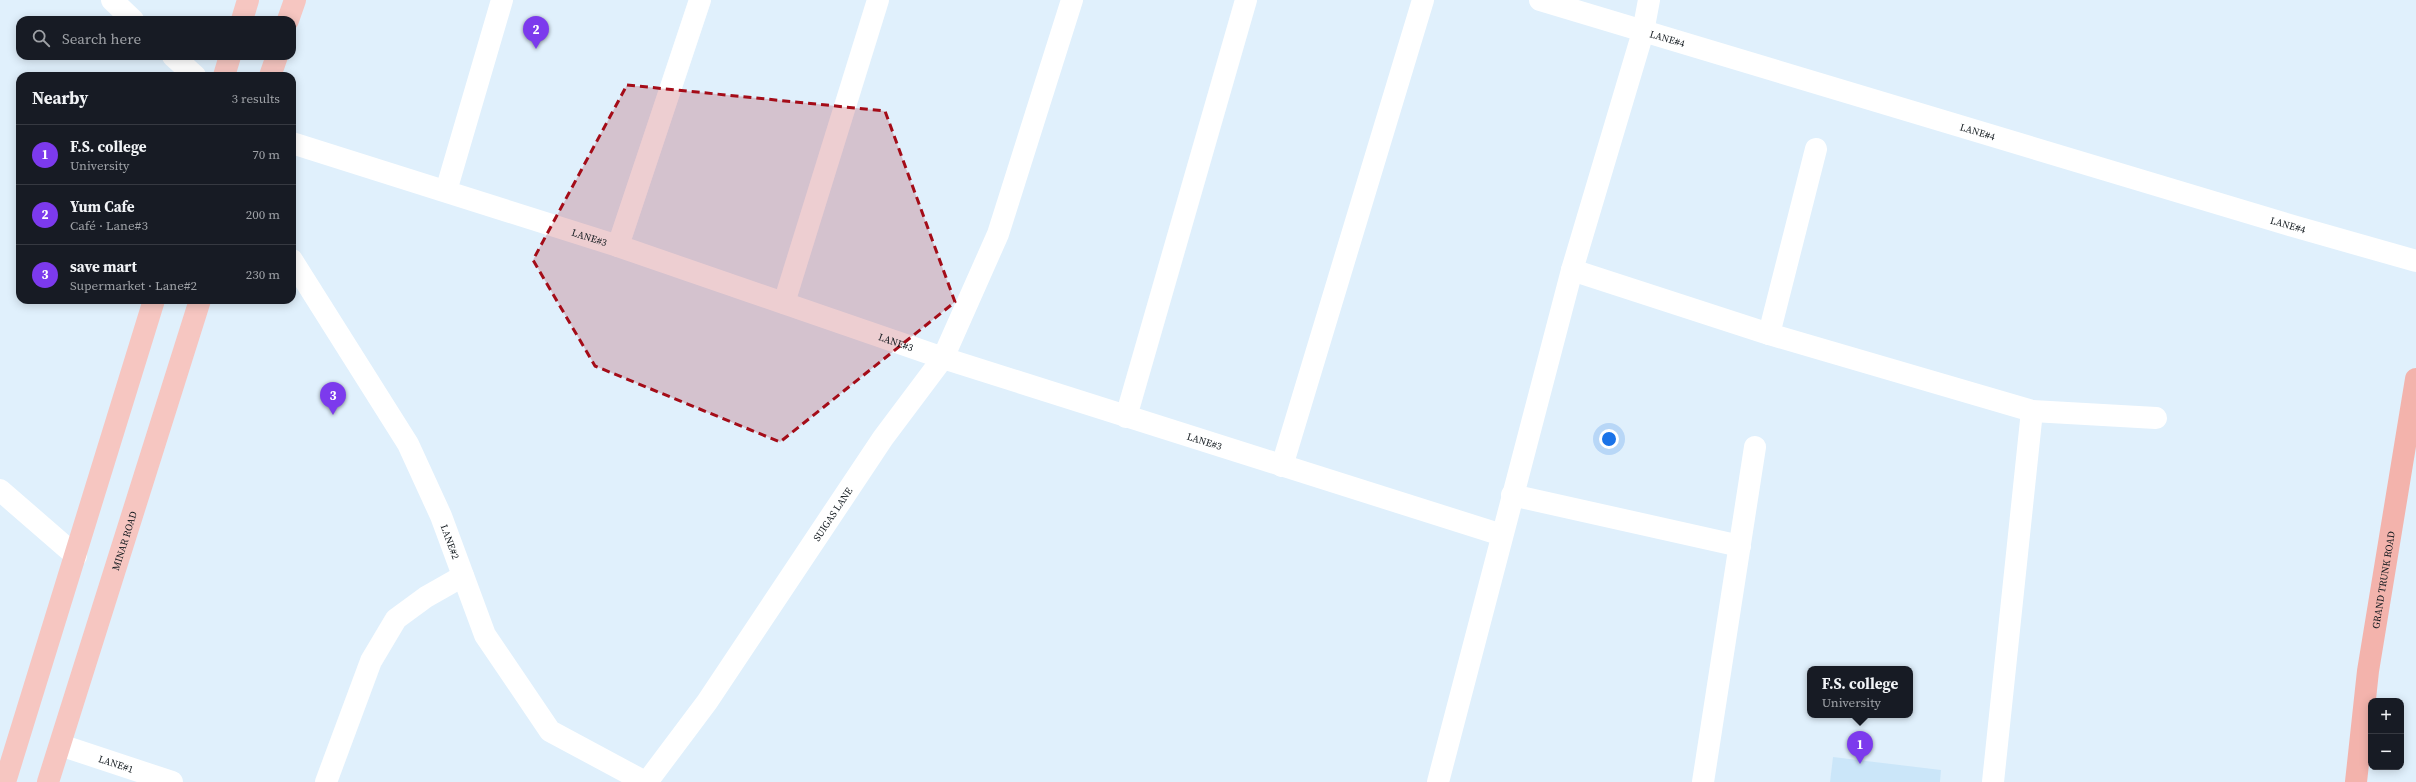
<!DOCTYPE html>
<meta charset="utf-8">
<style>
:root{--surface:#171b24;--page:#242831;--text:#f1f3f6;--muted:#9ea1a6;--line:#363941;--accent:#7c3aed}
body{margin:0;font-family:"Source Serif 4",serif;background:var(--page);color:var(--text)}
.controls{position:absolute;right:12px;bottom:12px;display:grid;overflow:hidden;border-radius:8px;box-shadow:0 2px 10px #0003}
.controls button{width:36px;height:36px;display:grid;place-items:center;padding:0;border:0;border-bottom:1px solid var(--line);background:var(--surface);color:var(--text);font:20px sans-serif}
.you{position:absolute;left:1609px;top:439px;width:14px;height:14px;margin:-10px;border:3px solid #fff;border-radius:50%;background:#1a73e8;box-shadow:0 0 0 6px #1a73e833}
.badge{display:grid;place-items:center;width:26px;height:26px;border-radius:50%;background:var(--accent);color:#fff;font-size:13px;font-weight:700}
.pin{position:absolute;translate:-50% -33px;filter:drop-shadow(0 1px 2px #0008)}
.pin::after{content:'';position:absolute;top:21px;width:14px;height:12px;background:inherit;clip-path:polygon(0 0,100% 0,50% 100%)}
.popup{position:absolute;left:1807px;top:666px;width:106px;height:52px;box-sizing:border-box;display:grid;place-content:center;border-radius:8px;background:var(--surface);filter:drop-shadow(0 1px 3px #0005);font-size:13px;white-space:nowrap;color:var(--muted)}
.popup b{font-size:15px;color:var(--text)}
.popup::after{content:'';position:absolute;left:50%;top:100%;margin-left:-8px;border:8px solid transparent;border-top-color:var(--surface)}
.list{margin:0;padding:0;list-style:none}
h2{display:flex;justify-content:space-between;align-items:center;height:52px;margin:0;padding:0 16px;font-size:17px}
h2 small{font-size:13px;font-weight:400;color:var(--muted)}
.list li{display:grid;grid-template-columns:26px 1fr auto;gap:12px;align-items:center;box-sizing:border-box;height:60px;padding:0 16px;border-top:1px solid var(--line)}
.list b{display:block;font-size:15px;white-space:nowrap}
.list p{margin:0;font-size:13px;white-space:nowrap;color:var(--muted)}
.list em{font-size:13px;font-style:normal;color:var(--muted)}
.icon{flex:none;width:22px;height:22px;fill:none;stroke:currentColor;stroke-width:2;stroke-linecap:round;stroke-linejoin:round}
.map{position:relative;flex:none;width:2416px;height:782px;overflow:hidden}
.search{position:absolute;background:var(--surface);box-shadow:0 2px 10px #0003;left:16px;top:16px;width:280px;height:44px;display:flex;align-items:center;gap:10px;box-sizing:border-box;padding:0 14px;border-radius:12px;color:var(--muted);font-size:15px}
.panel{position:absolute;background:var(--surface);box-shadow:0 2px 10px #0003;left:16px;top:72px;width:280px;height:232px;border-radius:12px}
.map>svg:first-child{display:block}
.built{fill:#cbe6f9}
.lines{fill:none;stroke-linecap:round;stroke-linejoin:round}
.minor{stroke:#fff;stroke-width:22}
.primary{stroke:#f6c6c1;stroke-width:22}
.trunk{stroke:#f3b3ac;stroke-width:22}
.marked{fill:#a40c18;fill-opacity:0.2;stroke:#a40c18;stroke-width:3;stroke-dasharray:8 5;stroke-linejoin:round}
.labels{text-anchor:middle;dominant-baseline:central;stroke-width:3;stroke-linejoin:round;paint-order:stroke}
.street-label{font-size:10px;fill:#12191e;stroke:#fff}
</style>
<div class="map">
<svg width="2416" height="782" viewBox="0 0 2416 782">
<rect width="100%" height="100%" fill="#e0f0fc"/>
<polygon class="built" points="1833,757 1941,770 1940,782 1830,782"/>
<g class="lines">
<g class="minor">
<polyline points="112,0 133,20"/>
<path id="s1" d="M1540,0L2293,226L2416,261"/>
<polyline points="173,56 195,76"/>
<path id="s2" d="M292,143L618,246L943,358L1502,535"/>
<polyline points="446,191 502,0"/>
<polyline points="618,246 700,0"/>
<path id="s3" d="M292,260L408,444L441,516L485,635L550,731L645,782"/>
<polyline points="1572,270 1769,334 2032,411 2156,418"/>
<polyline points="784,303 878,0"/>
<polyline points="1769,334 1816,149"/>
<polyline points="1126,417 1246,0"/>
<polyline points="1282,466 1423,0"/>
<polyline points="0,490 76,556"/>
<polyline points="1512,495 1740,546"/>
<path id="s4" d="M60,745L172,782"/>
<polyline points="326,782 371,661 396,619 426,597 463,576"/>
<path id="s5" d="M647,782L707,702L883,438L943,358L998,234L1072,0"/>
<polyline points="1438,782 1572,270 1643,32 1649,0"/>
<polyline points="1703,782 1755,447"/>
<polyline points="1993,782 2032,411"/>
</g>
<g class="primary">
<polyline points="242,20 248,0"/>
<polyline points="288,20 295,0"/>
<polyline points="224,76 230,56"/>
<polyline points="270,76 277,56"/>
<polyline points="5,782 154,300"/>
<path id="s6" d="M48,782L200,300"/>
</g>
<path class="trunk" id="s7" d="M2356,782L2368,671L2416,379"/>
</g>
<path class="marked" d="M627,85L885,111L955,302L780,442L595,366L533,260Z"/>
<g class="labels">
<g class="street-label">
<text stroke="none"><textPath href="#s1" startOffset="133">LANE#4</textPath></text>
<text stroke="none"><textPath href="#s1" startOffset="457">LANE#4</textPath></text>
<text stroke="none"><textPath href="#s1" startOffset="781">LANE#4</textPath></text>
<text stroke="none"><textPath href="#s2" startOffset="312">LANE#3</textPath></text>
<text stroke="none"><textPath href="#s2" startOffset="636">LANE#3</textPath></text>
<text stroke="none"><textPath href="#s2" startOffset="960">LANE#3</textPath></text>
<text stroke="none"><textPath href="#s5" startOffset="326">SUIGAS LANE</textPath></text>
<text stroke="none"><textPath href="#s6" startOffset="253">MINAR ROAD</textPath></text>
<text stroke="none"><textPath href="#s3" startOffset="324">LANE#2</textPath></text>
<text stroke="none"><textPath href="#s7" startOffset="204">GRAND TRUNK ROAD</textPath></text>
<text stroke="none"><textPath href="#s4" startOffset="59">LANE#1</textPath></text>
</g>
</g>
</svg>
<div class="controls">
<button>+</button>
<button>−</button>
</div>
<div class="you"></div>
<div class="pin badge" style="left:1860px;top:764px">1</div>
<div class="popup"><b>F.S. college</b>University</div>
<div class="pin badge" style="left:536px;top:49px">2</div>
<div class="pin badge" style="left:333px;top:415px">3</div>
<div class="search"><svg class="icon" aria-label="search" viewBox="0 0 24 24"><circle cx="10" cy="10" r="6"/><path d="M15 15l6 6"/></svg>Search here</div>
<section class="panel">
<h2>Nearby<small>3 results</small></h2>
<ul class="list">
<li><span class="badge">1</span><div><b>F.S. college</b><p>University</p></div><em>70 m</em></li>
<li><span class="badge">2</span><div><b>Yum Cafe</b><p>Café · Lane#3</p></div><em>200 m</em></li>
<li><span class="badge">3</span><div><b>save mart</b><p>Supermarket · Lane#2</p></div><em>230 m</em></li>
</ul>
</section>
</div>
